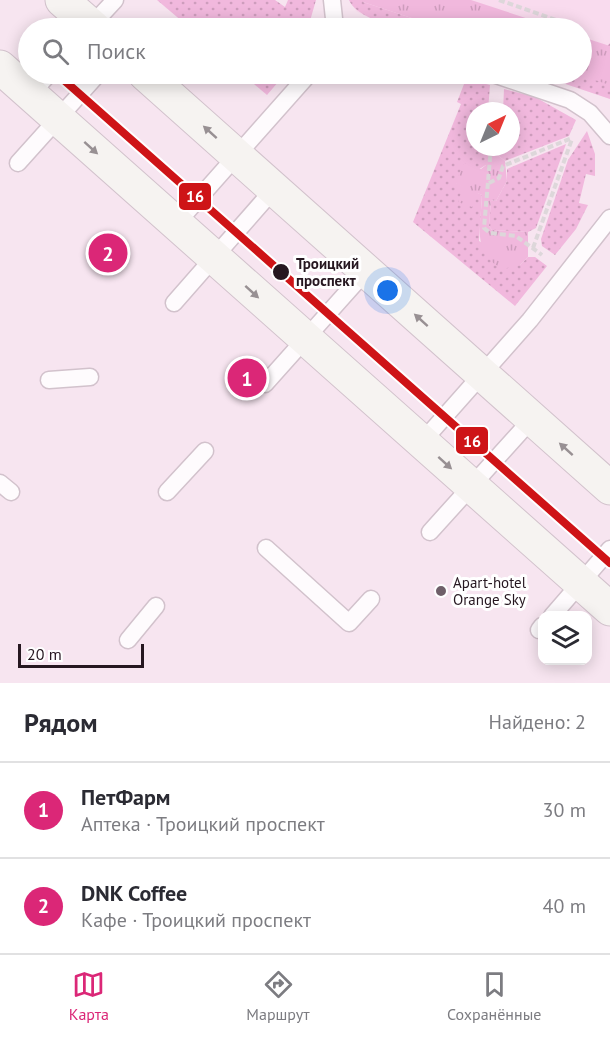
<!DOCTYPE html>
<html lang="ru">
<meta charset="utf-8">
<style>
:root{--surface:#fff;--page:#f2f2f3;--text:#2b2b33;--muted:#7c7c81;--line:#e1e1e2;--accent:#db2777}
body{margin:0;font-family:"PT Sans",sans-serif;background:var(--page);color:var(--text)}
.controls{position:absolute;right:18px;bottom:18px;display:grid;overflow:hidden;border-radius:12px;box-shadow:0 3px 15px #0003}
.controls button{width:54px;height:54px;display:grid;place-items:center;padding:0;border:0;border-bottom:2px solid var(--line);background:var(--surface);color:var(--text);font:30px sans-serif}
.compass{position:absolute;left:466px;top:102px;width:54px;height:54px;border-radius:50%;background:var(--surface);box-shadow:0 3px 15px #0003;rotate:43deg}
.scale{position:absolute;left:18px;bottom:15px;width:126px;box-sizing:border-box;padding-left:6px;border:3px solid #261720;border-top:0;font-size:16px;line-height:21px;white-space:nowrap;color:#261720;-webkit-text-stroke:4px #fff;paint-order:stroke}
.you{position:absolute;left:388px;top:291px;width:21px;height:21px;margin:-15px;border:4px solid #fff;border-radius:50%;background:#1a73e8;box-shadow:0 0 0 9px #1a73e833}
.badge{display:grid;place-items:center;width:39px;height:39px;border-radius:50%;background:var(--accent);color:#fff;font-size:20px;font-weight:700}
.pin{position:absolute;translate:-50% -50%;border:3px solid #fff;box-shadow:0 2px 6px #0006}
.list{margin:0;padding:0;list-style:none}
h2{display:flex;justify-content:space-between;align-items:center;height:78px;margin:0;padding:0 24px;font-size:26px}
h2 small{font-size:20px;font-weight:400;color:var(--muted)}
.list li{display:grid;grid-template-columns:39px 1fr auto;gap:18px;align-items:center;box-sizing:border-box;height:96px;padding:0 24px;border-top:2px solid var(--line)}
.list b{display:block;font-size:22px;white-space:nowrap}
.list p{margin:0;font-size:20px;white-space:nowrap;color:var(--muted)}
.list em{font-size:20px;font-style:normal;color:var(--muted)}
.icon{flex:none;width:33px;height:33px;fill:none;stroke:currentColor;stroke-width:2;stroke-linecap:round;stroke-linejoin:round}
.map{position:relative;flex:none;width:610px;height:683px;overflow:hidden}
.search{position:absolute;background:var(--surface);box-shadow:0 3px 15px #0003;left:18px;right:18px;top:18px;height:66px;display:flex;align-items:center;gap:15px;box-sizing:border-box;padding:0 21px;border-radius:33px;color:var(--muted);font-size:22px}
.sheet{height:270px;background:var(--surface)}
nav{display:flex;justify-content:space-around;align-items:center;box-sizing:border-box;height:84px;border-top:2px solid var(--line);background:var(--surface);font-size:16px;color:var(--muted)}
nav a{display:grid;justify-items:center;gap:3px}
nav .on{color:var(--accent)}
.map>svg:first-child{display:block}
.built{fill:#f9dbee}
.grass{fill:url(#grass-dots)}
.park{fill:url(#park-tufts)}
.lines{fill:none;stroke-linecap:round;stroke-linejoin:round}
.service-casing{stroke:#d2c2cc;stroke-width:19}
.secondary-casing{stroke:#d2c2cc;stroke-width:35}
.path{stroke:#ddd7da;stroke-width:4;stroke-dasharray:6 3;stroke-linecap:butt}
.service{stroke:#fefbfd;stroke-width:16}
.secondary{stroke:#f6f3f1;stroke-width:33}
.tram-1-casing{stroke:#fff;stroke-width:12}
.tram-1{stroke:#ce1417;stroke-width:8}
.oneway{fill:#989093}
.stop-dot{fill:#261720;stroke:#fff;stroke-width:2}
.poi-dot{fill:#6f5f69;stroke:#fff;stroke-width:2}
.labels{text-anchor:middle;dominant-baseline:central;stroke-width:6;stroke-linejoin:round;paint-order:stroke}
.stop-label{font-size:15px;font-weight:bold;fill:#261720;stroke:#fff;text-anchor:start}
.poi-label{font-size:15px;fill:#261720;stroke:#fff;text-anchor:start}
.line-badge{stroke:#fff;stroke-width:2}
.badge-label{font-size:16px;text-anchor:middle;font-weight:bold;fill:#fff}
</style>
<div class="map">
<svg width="610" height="683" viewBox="0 0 610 683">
<defs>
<pattern id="grass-dots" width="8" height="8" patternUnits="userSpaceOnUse" patternTransform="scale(1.5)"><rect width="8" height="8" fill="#f1b8dd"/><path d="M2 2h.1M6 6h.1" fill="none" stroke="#ce9dbd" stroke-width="1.8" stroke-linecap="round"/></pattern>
<pattern id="park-tufts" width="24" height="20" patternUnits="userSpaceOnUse" patternTransform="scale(1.5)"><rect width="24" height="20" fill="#f1b8dd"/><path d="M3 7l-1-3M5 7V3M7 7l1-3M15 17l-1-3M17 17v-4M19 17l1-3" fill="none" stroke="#ce9dbd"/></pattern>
</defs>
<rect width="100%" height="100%" fill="#f7e5f0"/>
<polygon class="built" points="349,0 610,0 610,99 536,74 582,74 582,28 403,28 363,15 356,11"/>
<g class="grass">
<polygon points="157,0 275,0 285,7 288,0 316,0 308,28 190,28"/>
<path d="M349,0H363V2L442,28C430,28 416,31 403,28C387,26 355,15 349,0Z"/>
<polygon points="610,43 610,99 536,74 582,74 593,63"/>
<polygon points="242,74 285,74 267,95"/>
<polygon points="466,79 490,85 488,111 475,111 475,147 486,147 486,165 456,183 482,195 479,241 520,265 528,257 535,257 547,266 515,306 413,222 461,104 457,102"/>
<polygon points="504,89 535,97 576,120 569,136 505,161 495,153 495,147 511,147 511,111 503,111"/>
<polygon points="587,131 595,154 595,176 586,174 579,203 588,205 576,229 555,255 542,246 541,239 568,160"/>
<polygon points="566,144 536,228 528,232 492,230 489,226 491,200 496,201 507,181 507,169"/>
</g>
<g class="park">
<polygon points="363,0 471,0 556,28 442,28 363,2"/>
<polygon points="582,37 610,46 610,85 576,74 582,74"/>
<path d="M486,152L495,153L505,161L507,181L496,201L491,200L489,226L492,230L528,232V257L520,265L503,269C471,253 481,226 482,195L477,193L472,207L458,202L463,187L455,183L464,163L481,169L486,165Z"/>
</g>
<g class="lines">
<g class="service-casing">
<g id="service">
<polyline points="332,0 335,28"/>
<polyline points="89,28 115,0"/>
<polyline points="493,74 570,100 590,113 610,136"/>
<polyline points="31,94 49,74"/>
<polyline points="18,163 98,74"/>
<polyline points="176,224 309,74"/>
<polyline points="174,303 274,189"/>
<polyline points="49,380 90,377"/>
<polyline points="265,384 366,271"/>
<polyline points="422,442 530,320 610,218"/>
<polyline points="0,483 11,492"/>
<polyline points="167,492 205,451"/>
<polyline points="430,532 532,419"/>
<polyline points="266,548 349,623 371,599"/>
<polyline points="552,616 610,549"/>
<polyline points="539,630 542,626"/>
<polyline points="128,640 156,606"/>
</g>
</g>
<g class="secondary-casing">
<g id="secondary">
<polyline points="62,0 94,28"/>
<polyline points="0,67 610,609"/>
<polyline points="145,74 610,488"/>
</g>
</g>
<g class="path">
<polyline points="499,0 573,26"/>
<polyline points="491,147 484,228 490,233 516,236 542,255"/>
<polyline points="489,183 499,178 503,166 572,138"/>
<polyline points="533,248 572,139"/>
</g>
<use href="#service" class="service"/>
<use href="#secondary" class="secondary"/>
<g class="tram-1-casing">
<polyline id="tram-1" points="57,74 610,563"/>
</g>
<use href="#tram-1" class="tram-1"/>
</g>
<defs><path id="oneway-solid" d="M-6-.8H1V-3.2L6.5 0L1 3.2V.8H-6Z" transform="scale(1.5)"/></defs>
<g class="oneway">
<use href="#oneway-solid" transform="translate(210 132) rotate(-138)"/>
<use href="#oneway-solid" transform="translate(91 148) rotate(42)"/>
<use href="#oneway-solid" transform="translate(252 292) rotate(42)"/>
<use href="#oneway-solid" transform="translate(421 320) rotate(-138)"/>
<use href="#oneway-solid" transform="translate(566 449) rotate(-138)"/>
<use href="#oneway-solid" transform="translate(445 463) rotate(42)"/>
</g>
<circle class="stop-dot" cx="281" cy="272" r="9"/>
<circle class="poi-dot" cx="441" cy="591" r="6"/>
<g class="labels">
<g class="stop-label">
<text x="296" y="263">Троицкий<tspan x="296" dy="17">проспект</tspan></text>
</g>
<g class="poi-label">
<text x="453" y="582">Apart-hotel<tspan x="453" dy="17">Orange Sky</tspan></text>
</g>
</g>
<g class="line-badge">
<rect x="178" y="182" width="34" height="29" rx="6" fill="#ce1417"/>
<rect x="455" y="426" width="34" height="29" rx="6" fill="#ce1417"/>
</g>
<g class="badge-label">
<text x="195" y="202">16</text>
<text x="472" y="447">16</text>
</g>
</svg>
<div class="controls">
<button><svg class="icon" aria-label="layers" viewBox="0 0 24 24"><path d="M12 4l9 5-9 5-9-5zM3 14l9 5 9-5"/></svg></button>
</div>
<svg class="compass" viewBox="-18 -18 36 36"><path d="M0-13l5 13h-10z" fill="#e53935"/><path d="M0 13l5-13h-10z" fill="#7c7c81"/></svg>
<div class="scale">20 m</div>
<div class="you"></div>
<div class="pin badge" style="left:247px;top:378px">1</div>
<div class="pin badge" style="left:108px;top:253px">2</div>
<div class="search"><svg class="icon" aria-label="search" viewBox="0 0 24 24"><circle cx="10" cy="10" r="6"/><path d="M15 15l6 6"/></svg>Поиск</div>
</div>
<section class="sheet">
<h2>Рядом<small>Найдено: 2</small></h2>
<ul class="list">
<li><span class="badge">1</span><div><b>ПетФарм</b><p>Аптека · Троицкий проспект</p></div><em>30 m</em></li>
<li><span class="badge">2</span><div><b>DNK Coffee</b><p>Кафе · Троицкий проспект</p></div><em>40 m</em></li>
</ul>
</section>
<nav>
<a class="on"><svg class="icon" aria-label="map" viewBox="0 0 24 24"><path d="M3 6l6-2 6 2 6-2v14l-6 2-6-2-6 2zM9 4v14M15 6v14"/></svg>Карта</a>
<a><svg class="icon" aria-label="directions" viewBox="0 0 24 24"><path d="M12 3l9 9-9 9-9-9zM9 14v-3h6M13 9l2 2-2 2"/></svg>Маршрут</a>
<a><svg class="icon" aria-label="saved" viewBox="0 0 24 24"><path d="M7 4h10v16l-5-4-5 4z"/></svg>Сохранённые</a>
</nav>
